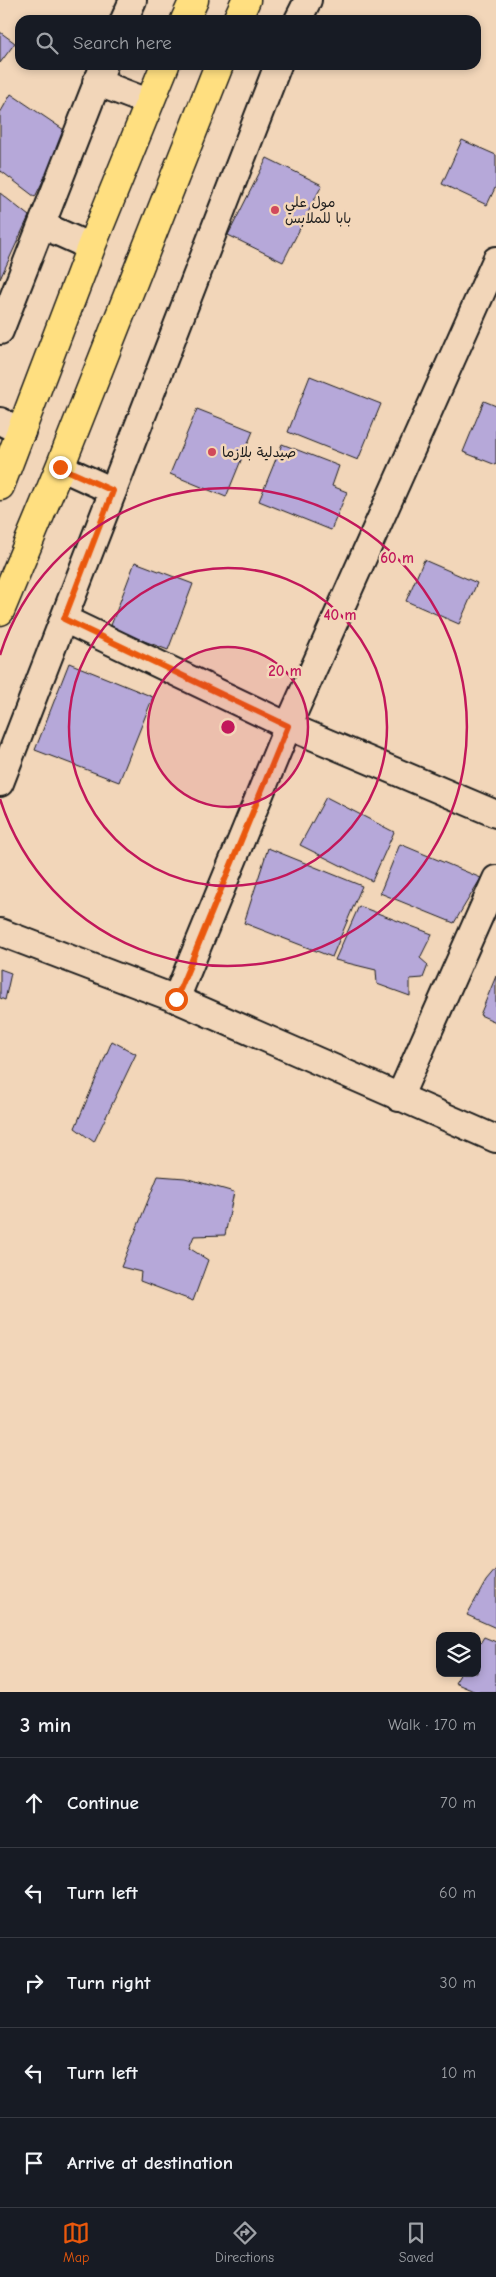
<!DOCTYPE html>
<meta charset="utf-8">
<style>
:root{--surface:#171b24;--page:#20242c;--text:#f1f3f6;--muted:#9ea1a6;--line:#363941;--accent:#ea580c}
body{margin:0;font-family:"Comic Neue","Playpen Sans Arabic",sans-serif;background:var(--page);color:var(--text)}
.controls{position:absolute;right:15px;bottom:15px;display:grid;overflow:hidden;border-radius:10px;box-shadow:0 2px 8px #0003}
.controls button{width:45px;height:45px;display:grid;place-items:center;padding:0;border:0;border-bottom:1px solid var(--line);background:var(--surface);color:var(--text);font:25px sans-serif}
.stop{position:absolute;width:15px;height:15px;margin:-11px;border:4px solid #ea580c;border-radius:50%;background:#fff}
.stop.end{background:#ea580c;border-color:#fff;box-shadow:0 1px 5px #0008}
.list{margin:0;padding:0;list-style:none}
h2{display:flex;justify-content:space-between;align-items:center;height:65px;margin:0;padding:0 20px;font-size:21px}
h2 small{font-size:16px;font-weight:400;color:var(--muted)}
.list li{display:grid;grid-template-columns:32px 1fr auto;gap:15px;align-items:center;box-sizing:border-box;height:90px;padding:0 20px;border-top:1px solid var(--line)}
.list b{display:block;font-size:19px;white-space:nowrap}
.list em{font-size:16px;font-style:normal;color:var(--muted)}
.icon{flex:none;width:28px;height:28px;fill:none;stroke:currentColor;stroke-width:2;stroke-linecap:round;stroke-linejoin:round}
.map{position:relative;flex:none;width:496px;height:1692px;overflow:hidden}
.search{position:absolute;background:var(--surface);box-shadow:0 2px 8px #0003;left:15px;right:15px;top:15px;height:55px;display:flex;align-items:center;gap:12px;box-sizing:border-box;padding:0 18px;border-radius:15px;color:var(--muted);font-size:19px}
.sheet{height:515px;background:var(--surface)}
nav{display:flex;justify-content:space-around;align-items:center;box-sizing:border-box;height:70px;border-top:1px solid var(--line);background:var(--surface);font-size:14px;color:var(--muted)}
nav a{display:grid;justify-items:center;gap:2px}
nav .on{color:var(--accent)}
.map>svg:first-child{display:block}
.building{fill:#b6a8d9;stroke:#1c1c1c}
.lines{fill:none;stroke-linecap:round;stroke-linejoin:round}
.minor-casing{stroke:#1c1c1c;stroke-width:30}
.trunk-casing{stroke:#1c1c1c;stroke-width:31}
.minor{stroke:#f2d6b9;stroke-width:26}
.trunk{stroke:#ffdf80;stroke-width:28}
.route{stroke:#ea580c;stroke-width:6}
.ring{fill:none;stroke:#c2185b;stroke-width:2.5}
.poi-dot{fill:#d1495b;stroke:#f2d6b9;stroke-width:2}
.labels{text-anchor:middle;dominant-baseline:central;stroke-width:5;stroke-linejoin:round;paint-order:stroke}
.poi-label{font-size:14px;fill:#1c1c1c;stroke:#f2d6b9;text-anchor:start}
.centre{fill:#c2185b;stroke:#f2d6b9;stroke-width:2.5}
.ring-label{font-size:15px;text-anchor:middle;font-weight:bold;fill:#c2185b;stroke:#f2d6b9;stroke-width:5;stroke-linejoin:round;paint-order:stroke}
</style>
<div class="map">
<svg width="496" height="1692" viewBox="0 0 496 1692">
<rect width="100%" height="100%" fill="#f2d6b9"/>
<filter id="ink" filterUnits="userSpaceOnUse"><feTurbulence type="fractalNoise" baseFrequency=".02" numOctaves="2"/><feDisplacementMap in="SourceGraphic" scale="10" xChannelSelector="R" yChannelSelector="G"/><feConvolveMatrix kernelMatrix="1 2 1 2 8 2 1 2 1" color-interpolation-filters="sRGB"/></filter>
<g filter="url(#ink)">
<g class="building">
<polygon points="0,32 15,43 0,63"/>
<polygon points="11,94 67,132 35,197 1,171 0,173 0,113"/>
<polygon points="462,140 496,155 496,186 487,205 442,184"/>
<polygon points="267,158 322,185 283,262 228,235"/>
<polygon points="0,193 29,216 0,279"/>
<polygon points="310,376 381,404 358,460 288,432"/>
<polygon points="484,401 496,406 496,465 463,452"/>
<polygon points="197,409 253,431 226,497 170,474"/>
<polygon points="282,444 339,466 332,486 347,492 331,530 259,501"/>
<polygon points="424,560 477,583 459,624 406,601"/>
<polygon points="135,562 193,584 168,650 110,628"/>
<polygon points="69,663 153,697 119,782 35,750"/>
<polygon points="326,797 394,832 372,881 300,845"/>
<polygon points="400,844 481,878 454,923 380,893"/>
<polygon points="268,848 362,886 332,957 244,923"/>
<polygon points="359,906 432,934 420,958 428,965 423,978 410,979 410,996 377,984 376,970 335,960"/>
<polygon points="0,969 11,973 5,1000 0,998"/>
<polygon points="496,976 496,1022 480,1015"/>
<polygon points="112,1041 136,1054 94,1142 75,1128"/>
<polygon points="158,1176 185,1178 234,1192 225,1235 194,1236 189,1248 208,1260 193,1301 140,1281 141,1272 121,1267"/>
<polygon points="496,1569 496,1628 467,1615 486,1581"/>
<polygon points="484,1637 496,1642 496,1692 476,1692 455,1683 461,1673 477,1673 477,1648"/>
</g>
<g class="lines">
<g class="minor-casing">
<g id="minor">
<polyline points="124,20 133,0"/>
<polyline points="298,20 308,0"/>
<polyline points="96,82 148,102"/>
<polyline points="42,225 91,247"/>
<polyline points="0,331 104,65"/>
<polyline points="0,421 22,432"/>
<polyline points="60,467 113,491"/>
<polyline points="64,619 288,726 496,814"/>
<polyline points="0,783 278,65"/>
<polyline points="0,932 176,999 496,1139"/>
<polyline points="176,999 288,726 496,260"/>
<polyline points="399,1098 496,879"/>
</g>
</g>
<g class="trunk-casing">
<g id="trunk">
<polyline points="185,20 194,0"/>
<polyline points="237,20 246,0"/>
<polyline points="0,486 91,247 165,65"/>
<polyline points="0,611 60,467 219,65"/>
</g>
</g>
<use href="#minor" class="minor"/>
<use href="#trunk" class="trunk"/>
</g>
</g>
<g class="lines" filter="url(#ink)">
<polyline class="route" points="60,467 113,491 64,619 288,726 176,999"/>
</g>
<circle cx="228" cy="727" r="80" fill="#c2185b" fill-opacity=".12"/>
<g class="ring">
<circle cx="228" cy="727" r="80"/>
<circle cx="228" cy="727" r="159"/>
<path d="M0 655A239 239 0 1 1 0 799"/>
</g>
<g class="poi-dot">
<circle cx="275" cy="210" r="5"/>
<circle cx="212" cy="452" r="5"/>
</g>
<g class="labels">
<g class="poi-label">
<text x="285" y="202">مول علي<tspan x="285" dy="16">بابا للملابس</tspan></text>
<text x="222" y="452">صيدلية بلازما</text>
</g>
</g>
<circle cx="228" cy="727" r="8" class="centre"/>
<g class="ring-label">
<text x="397" y="563">60 m</text>
<text x="340" y="620">40 m</text>
<text x="285" y="676">20 m</text>
</g>
</svg>
<div class="controls">
<button><svg class="icon" aria-label="layers" viewBox="0 0 24 24"><path d="M12 4l9 5-9 5-9-5zM3 14l9 5 9-5"/></svg></button>
</div>
<div class="stop" style="left:176px;top:999px"></div>
<div class="stop end" style="left:60px;top:467px"></div>
<div class="search"><svg class="icon" aria-label="search" viewBox="0 0 24 24"><circle cx="10" cy="10" r="6"/><path d="M15 15l6 6"/></svg>Search here</div>
</div>
<section class="sheet">
<h2>3 min<small>Walk · 170 m</small></h2>
<ul class="list">
<li><svg class="icon" aria-label="ahead" viewBox="0 0 24 24"><path d="M12 20V5M6 11l6-6 6 6"/></svg><div><b>Continue</b></div><em>70 m</em></li>
<li><svg class="icon" aria-label="left" viewBox="0 0 24 24"><path d="M17 20v-9H6M10 6l-5 5 5 5"/></svg><div><b>Turn left</b></div><em>60 m</em></li>
<li><svg class="icon" aria-label="right" viewBox="0 0 24 24"><path d="M7 20v-9h11M14 6l5 5-5 5"/></svg><div><b>Turn right</b></div><em>30 m</em></li>
<li><svg class="icon" aria-label="left" viewBox="0 0 24 24"><path d="M17 20v-9H6M10 6l-5 5 5 5"/></svg><div><b>Turn left</b></div><em>10 m</em></li>
<li><svg class="icon" aria-label="arrive" viewBox="0 0 24 24"><path d="M6 21V4h12l-3 4 3 4H6"/></svg><div><b>Arrive at destination</b></div></li>
</ul>
</section>
<nav>
<a class="on"><svg class="icon" aria-label="map" viewBox="0 0 24 24"><path d="M3 6l6-2 6 2 6-2v14l-6 2-6-2-6 2zM9 4v14M15 6v14"/></svg>Map</a>
<a><svg class="icon" aria-label="directions" viewBox="0 0 24 24"><path d="M12 3l9 9-9 9-9-9zM9 14v-3h6M13 9l2 2-2 2"/></svg>Directions</a>
<a><svg class="icon" aria-label="saved" viewBox="0 0 24 24"><path d="M7 4h10v16l-5-4-5 4z"/></svg>Saved</a>
</nav>
